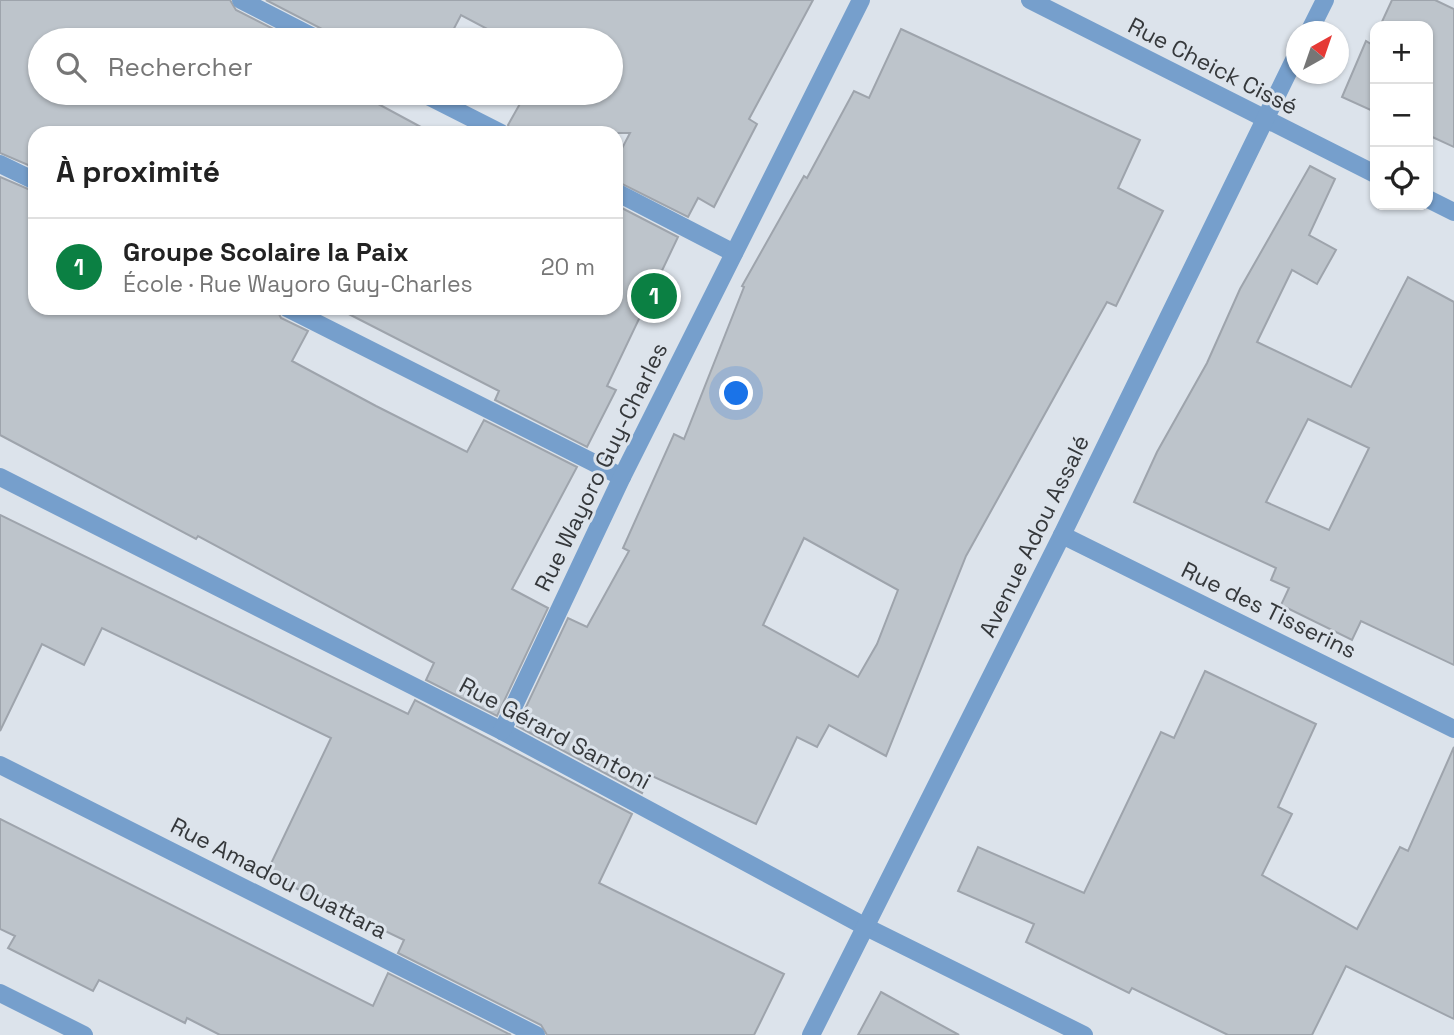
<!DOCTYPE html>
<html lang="fr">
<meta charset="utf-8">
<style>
:root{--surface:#fff;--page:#f6f6f6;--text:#222;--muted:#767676;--line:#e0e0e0;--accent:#0b8043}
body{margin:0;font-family:"Space Grotesk",sans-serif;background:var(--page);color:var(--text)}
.controls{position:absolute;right:21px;top:21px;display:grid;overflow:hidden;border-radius:14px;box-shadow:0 2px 5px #0004}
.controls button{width:63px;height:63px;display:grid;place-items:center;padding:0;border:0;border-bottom:2px solid var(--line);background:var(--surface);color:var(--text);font:35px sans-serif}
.compass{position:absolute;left:1286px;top:21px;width:63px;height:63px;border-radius:50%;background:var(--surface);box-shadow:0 2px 5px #0004;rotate:40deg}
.you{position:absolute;left:737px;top:394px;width:24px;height:24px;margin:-18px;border:5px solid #fff;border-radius:50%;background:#1a73e8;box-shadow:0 0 0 10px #1a73e833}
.badge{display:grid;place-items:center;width:46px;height:46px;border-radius:50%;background:var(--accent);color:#fff;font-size:23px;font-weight:700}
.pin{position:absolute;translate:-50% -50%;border:4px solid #fff;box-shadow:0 2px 7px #0006}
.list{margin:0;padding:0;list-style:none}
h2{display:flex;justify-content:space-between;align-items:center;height:91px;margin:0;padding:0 28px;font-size:30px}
h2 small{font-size:23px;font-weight:400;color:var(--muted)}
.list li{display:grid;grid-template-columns:46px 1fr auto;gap:21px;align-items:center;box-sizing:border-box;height:98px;padding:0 28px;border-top:2px solid var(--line)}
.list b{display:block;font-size:26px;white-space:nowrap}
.list p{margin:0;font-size:23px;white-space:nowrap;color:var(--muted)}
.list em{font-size:23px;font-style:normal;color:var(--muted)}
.icon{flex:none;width:38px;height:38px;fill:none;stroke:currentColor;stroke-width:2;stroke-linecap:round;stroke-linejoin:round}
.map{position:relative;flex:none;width:1454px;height:1035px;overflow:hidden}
.search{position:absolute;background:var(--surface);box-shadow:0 2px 5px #0004;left:28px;top:28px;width:595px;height:77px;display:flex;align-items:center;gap:18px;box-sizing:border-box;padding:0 24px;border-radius:38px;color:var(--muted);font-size:26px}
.panel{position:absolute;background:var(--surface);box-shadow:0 2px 5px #0004;left:28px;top:126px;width:595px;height:189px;border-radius:21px}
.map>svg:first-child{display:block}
.building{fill:#bdc4cb;stroke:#9ea4ac;stroke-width:2;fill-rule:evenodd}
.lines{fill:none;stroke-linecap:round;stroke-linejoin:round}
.minor{stroke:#769fcc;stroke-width:18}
.tertiary{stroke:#769fcc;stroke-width:18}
.labels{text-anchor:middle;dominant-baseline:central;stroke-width:6;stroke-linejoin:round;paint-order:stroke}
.street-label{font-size:23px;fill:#35383b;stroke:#dce3eb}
</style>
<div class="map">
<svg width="1454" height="1035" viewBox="0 0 1454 1035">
<rect width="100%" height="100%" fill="#dce3eb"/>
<g class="building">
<polygon points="0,0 230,0 236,10 295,40 40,40 40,93 358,93 432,133 35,133 35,168 0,153"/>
<polygon points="266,0 813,0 749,119 757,124 714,207 698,198 688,217 616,181 616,160 630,133 512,133 508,125 526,93 611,93 611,40 508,40 461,15 448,40 330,40 324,30"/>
<polygon points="1392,0 1435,0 1454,9 1454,147 1428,135 1428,26 1380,26"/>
<path d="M901,29L1140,140L1118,188L1163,211L1116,306L1107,302L966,556L886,756L829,725L817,747L797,737L756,824L650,775L642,793L517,726L568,618L587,627L629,551L623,548L674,434L684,439L744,287L742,286L804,176L807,178L854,91L869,98ZM804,538L898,590L877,644L858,677L763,625Z"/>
<polygon points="1375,35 1375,112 1342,97 1366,41 1371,44"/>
<path d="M1310,166L1335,179L1309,235L1336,250L1317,284L1292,270L1257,342L1351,387L1408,277L1454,302V665L1361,621L1352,640L1281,605L1289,588L1271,580L1276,568L1134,502L1157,452L1207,363L1240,289ZM1308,419L1369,448L1329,530L1266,502Z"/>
<polygon points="0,177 35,192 35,308 276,308 281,318 308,331 292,361 376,406 467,452 484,420 577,467 512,589 548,608 497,716 426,680 434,663 198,536 196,539 0,435"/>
<polygon points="616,205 678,237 607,386 616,390 587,447 495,400 499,391 337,308 616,308"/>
<polygon points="0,515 408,714 415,700 632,814 599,883 784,974 754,1035 547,1035 541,1025 398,953 404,940 266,874 331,738 102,628 84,665 42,644 0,731"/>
<polygon points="1205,671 1316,724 1278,807 1292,814 1262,875 1357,929 1400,847 1408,851 1454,747 1454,1019 1346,966 1312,1035 1228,1035 1132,988 1129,993 1026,942 1034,924 958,891 978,847 1084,893 1161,732 1174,738"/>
<polygon points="0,819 373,1006 388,973 511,1035 220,1035 187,1018 185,1023 99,980 93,991 8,948 15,936 0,929"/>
<polygon points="881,992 959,1035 858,1035"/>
</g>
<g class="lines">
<g class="minor">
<polyline points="241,0 319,40"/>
<polyline points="1030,0 1375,174"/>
<polyline points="422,93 501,133"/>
<polyline points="0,164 35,181"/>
<polyline points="616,192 734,253"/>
<polyline points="1428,199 1454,212"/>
<polyline points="287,308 622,477"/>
<polyline points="0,477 502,731 866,927 1084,1035"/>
<polyline points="1062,535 1454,729"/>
<polyline points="502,731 622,477 861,0"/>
<polyline points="0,765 536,1035"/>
</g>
<g class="tertiary">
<polyline points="1309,32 1325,0"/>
<polyline points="0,993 84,1035"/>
<polyline points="811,1035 1062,535 1296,56"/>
</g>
</g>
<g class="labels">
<g class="street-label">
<text transform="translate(1213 66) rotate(27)">Rue Cheick Cissé</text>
<text transform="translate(601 467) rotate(-64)">Rue Wayoro Guy-Charles</text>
<text transform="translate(1034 536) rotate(-64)">Avenue Adou Assalé</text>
<text transform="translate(1269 610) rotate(26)">Rue des Tisserins</text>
<text transform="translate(555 733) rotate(28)">Rue Gérard Santoni</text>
<text transform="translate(279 878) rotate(27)">Rue Amadou Ouattara</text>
</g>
</g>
</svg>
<div class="controls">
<button>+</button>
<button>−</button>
<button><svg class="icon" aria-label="locate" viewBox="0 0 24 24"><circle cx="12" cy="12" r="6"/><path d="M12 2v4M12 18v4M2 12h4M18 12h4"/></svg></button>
</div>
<svg class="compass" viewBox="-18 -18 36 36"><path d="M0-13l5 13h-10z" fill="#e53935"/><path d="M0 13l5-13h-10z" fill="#767676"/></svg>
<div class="you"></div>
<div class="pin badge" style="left:654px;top:296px">1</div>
<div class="search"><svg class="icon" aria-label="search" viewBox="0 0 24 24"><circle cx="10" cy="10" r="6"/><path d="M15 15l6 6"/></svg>Rechercher</div>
<section class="panel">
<h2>À proximité<small></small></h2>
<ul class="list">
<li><span class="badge">1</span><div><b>Groupe Scolaire la Paix</b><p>École · Rue Wayoro Guy-Charles</p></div><em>20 m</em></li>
</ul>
</section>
</div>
